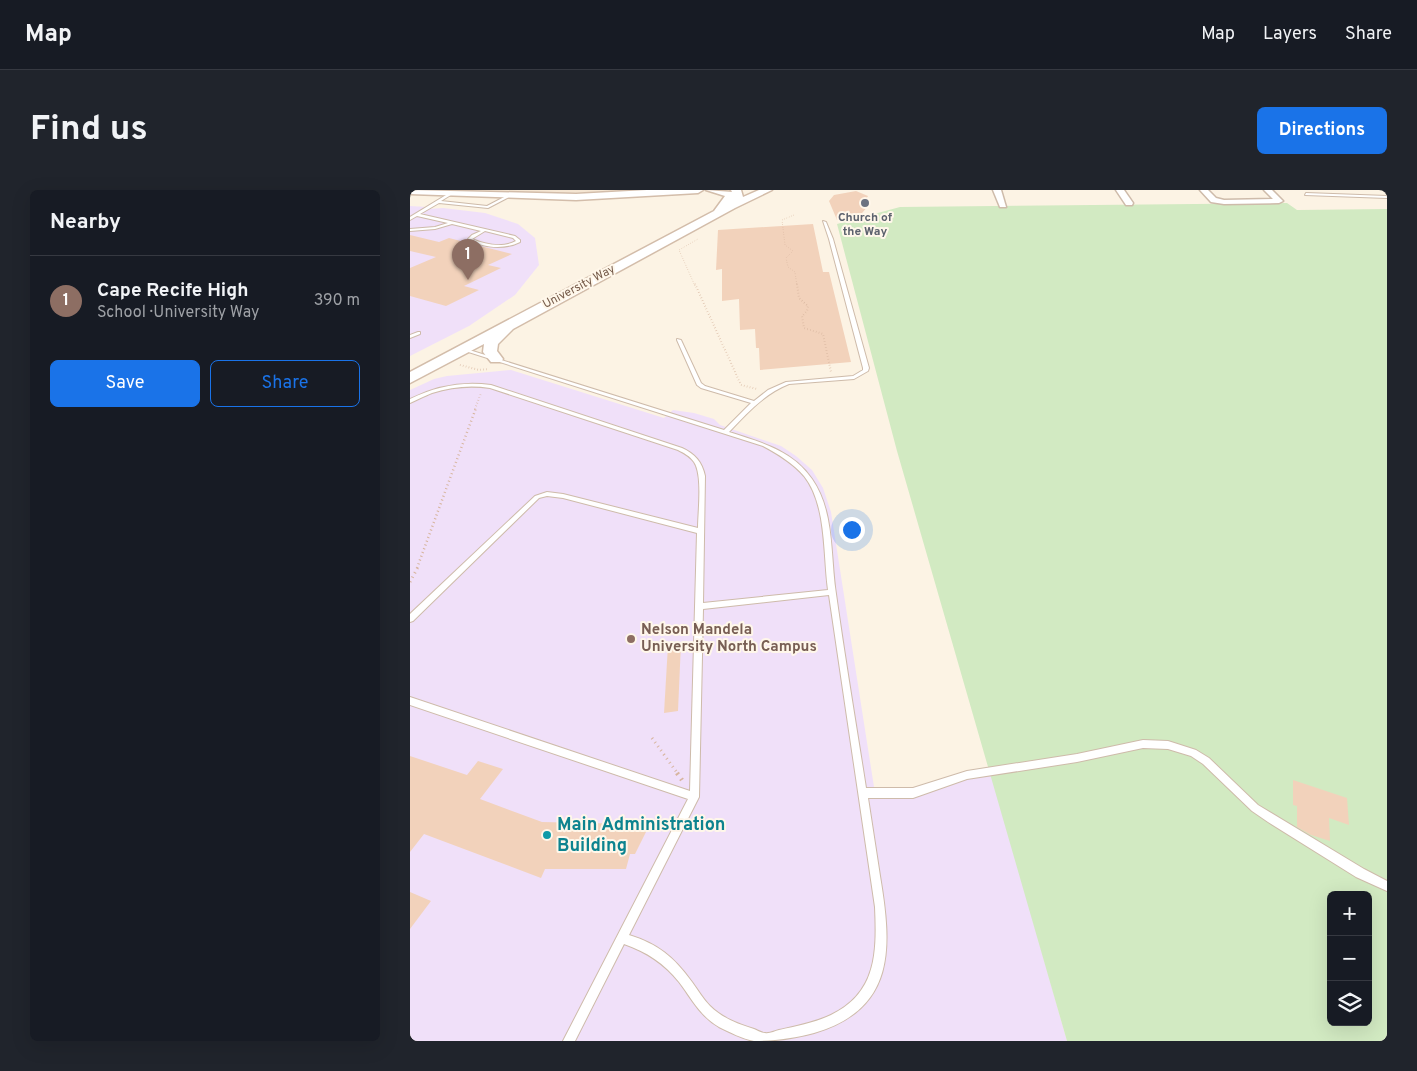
<!DOCTYPE html>
<meta charset="utf-8">
<style>
:root{--surface:#171b24;--page:#20242c;--text:#f1f3f6;--muted:#9ea1a6;--line:#363941;--accent:#1a73e8}
body{margin:0;font-family:Overpass,sans-serif;background:var(--page);color:var(--text)}
.controls{position:absolute;right:15px;bottom:15px;display:grid;overflow:hidden;border-radius:8px;box-shadow:0 5px 20px #0002}
.controls button{width:45px;height:45px;display:grid;place-items:center;padding:0;border:0;border-bottom:1px solid var(--line);background:var(--surface);color:var(--text);font:25px sans-serif}
.you{position:absolute;left:441px;top:339px;width:18px;height:18px;margin:-12px;border:4px solid #fff;border-radius:50%;background:#1a73e8;box-shadow:0 0 0 8px #1a73e833}
.badge{display:grid;place-items:center;width:32px;height:32px;border-radius:50%;background:var(--accent);color:#fff;font-size:16px;font-weight:700}
.pin{position:absolute;translate:-50% -41px;filter:drop-shadow(0 1px 2px #0008)}
.pin::after{content:'';position:absolute;top:26px;width:18px;height:15px;background:inherit;clip-path:polygon(0 0,100% 0,50% 100%)}
.list{margin:0;padding:0;list-style:none}
h2{display:flex;justify-content:space-between;align-items:center;height:65px;margin:0;padding:0 20px;font-size:21px}
h2 small{font-size:16px;font-weight:400;color:var(--muted)}
.list li{display:grid;grid-template-columns:32px 1fr auto;gap:15px;align-items:center;box-sizing:border-box;height:90px;padding:0 20px;border-top:1px solid var(--line)}
.list b{display:block;font-size:19px;white-space:nowrap}
.list p{margin:0;font-size:16px;white-space:nowrap;color:var(--muted)}
.list em{font-size:16px;font-style:normal;color:var(--muted)}
.actions{display:flex;gap:10px;padding:15px 20px}
.actions a{flex:1;padding:11px 0;border:1px solid var(--accent);border-radius:8px;text-align:center;font-size:18px;color:var(--accent)}
.actions .main{background:var(--accent);color:#fff}
.icon{flex:none;width:28px;height:28px;fill:none;stroke:currentColor;stroke-width:2;stroke-linecap:round;stroke-linejoin:round}
.map{position:relative;flex:none;width:977px;height:851px;overflow:hidden;border-radius:8px}
header{display:flex;align-items:center;gap:30px;box-sizing:border-box;height:70px;padding:0 25px;background:var(--surface);border-bottom:1px solid var(--line)}
header strong{font-size:24px}
nav{display:flex;gap:28px;margin-inline-start:auto;font-size:18px}
.intro{display:flex;align-items:center;justify-content:space-between;box-sizing:border-box;height:120px;padding:0 30px}
h1{margin:0;font-size:35px}
.button{padding:12px 22px;border-radius:8px;background:var(--accent);color:#fff;font-size:18px;font-weight:700}
main{display:flex;gap:30px;padding:0 30px}
aside{flex:1;background:var(--surface);border-radius:8px;box-shadow:0 5px 20px #0002}
.map>svg:first-child{display:block}
.residential{fill:#f4e5d2}
.education{fill:#f0e0f9}
.green{fill:#d2eac2;fill-rule:evenodd}
.building{fill:#f2d2bb}
.lines{fill:none;stroke-linecap:round;stroke-linejoin:round}
.lane-casing{stroke:#cebbaa;stroke-width:2}
.street-casing{stroke:#cebbaa;stroke-width:3}
.secondary-casing{stroke:#d3bdaa;stroke-width:3}
.path-far4{stroke:#d7b59e;stroke-width:1;stroke-dasharray:0.5 2;stroke-linecap:butt}
.path-far3{stroke:#d7b59e;stroke-width:2;stroke-dasharray:0.5 2.5;stroke-linecap:butt}
.path-far2{stroke:#d7b59e;stroke-width:2.5;stroke-dasharray:1 3;stroke-linecap:butt}
.path-far1{stroke:#d7b59e;stroke-width:3;stroke-dasharray:1 4;stroke-linecap:butt}
.path{stroke:#d7b59e;stroke-width:4.5;stroke-dasharray:2 5;stroke-linecap:butt}
.lane{fill:#fff;fill-rule:evenodd}
.street{fill:#fff;fill-rule:evenodd}
.secondary{fill:#fff;fill-rule:evenodd}
.worship-dot{fill:#6b7280;stroke:#fff7ea;stroke-width:2}
.education-dot{fill:#8d6e63;stroke:#fff7ea;stroke-width:2}
.culture-dot{fill:#0f9aa8;stroke:#fff7ea;stroke-width:2}
.labels{text-anchor:middle;dominant-baseline:central;stroke-width:4;stroke-linejoin:round;paint-order:stroke}
.far-worship-label{font-size:12px;font-weight:bold;fill:#5b616d;stroke:#fff7ea}
.far-street-label{font-size:12px;fill:#755a49;stroke:#fff7ea}
.education-label{font-size:15px;font-weight:bold;fill:#785e54;stroke:#fff7ea;text-anchor:start}
.near-culture-label{font-size:18px;font-weight:bold;fill:#0d838f;stroke:#fff7ea;text-anchor:start}
</style>
<header>
<strong>Map</strong>
<nav><a>Map</a><a>Layers</a><a>Share</a></nav>
</header>
<div class="intro"><h1>Find us</h1><a class="button">Directions</a></div>
<main>
<aside>
<h2>Nearby<small></small></h2>
<ul class="list">
<li><span class="badge" style="background:#8d6e63">1</span><div><b>Cape Recife High</b><p>School · University Way</p></div><em>390 m</em></li>
</ul>
<div class="actions"><a class="main">Save</a><a>Share</a></div>
</aside>
<div class="map">
<svg width="977" height="851" viewBox="0 0 977 851">
<rect width="100%" height="100%" fill="#fcf3e4"/>
<polygon class="residential" points="60,0 235,0 153,3"/>
<g class="education">
<polygon points="0,16 17,17 17,19 33,18 75,23 108,34 125,48 129,75 105,105 59,136 0,166"/>
<polygon points="101,180 254,228 263,220 284,223 304,229 310,235 371,256 386,266 402,280 413,298 421,322 464,597 488,599 508,597 548,584 580,579 657,851 0,851 0,200 24,189 37,186"/>
</g>
<path class="green" d="M877,13L887,20L977,19V851H657L487,261L427,34L490,17ZM921,705H958V832H921Z"/>
<g class="building">
<polygon points="446,1 458,6 454,13 460,14 444,32 427,30 419,11 424,5"/>
<polygon points="403,34 413,82 419,82 441,172 350,180 349,158 346,158 345,139 330,140 329,109 312,111 312,79 306,80 308,40"/>
<polygon points="0,45 29,52 39,48 102,64 78,75 91,78 54,96 69,100 36,116 0,106 0,78 26,67 0,61"/>
<polygon points="271,453 268,521 254,523 258,455"/>
<polygon points="0,566 57,585 68,571 93,579 70,609 132,632 222,634 221,638 239,636 225,664 220,664 216,679 135,679 131,688 14,644 0,662"/>
<polygon points="883,590 937,608 939,635 919,628 920,651 901,645 887,637 887,616 883,615"/>
<polygon points="0,702 21,711 0,739"/>
</g>
<g class="lines">
<g class="lane-casing">
<g id="lane">
<path d="M41,2L44,3L31,11L77,16L98,5L101,6L78,18L29,13L10,24L105,46L110,50V52C94,60 73,58 58,49L62,45L71,41L42,34L25,39L0,41V39L25,37L38,33L7,26L0,30V27ZM75,41L103,48L106,51C93,58 76,55 62,49Z"/>
<polygon points="896,3 977,6 977,8 895,5"/>
<path d="M413,31L416,32L423,49L459,178L458,181L444,189L379,194C354,204 337,223 319,242C350,252 382,260 402,289C425,322 420,366 426,404C435,469 446,534 456,598H503L557,581L667,564L733,550L758,551L786,560L799,568L848,615L954,679L977,691V701L946,687L858,632L842,621L793,574L781,566L758,559L733,558L667,572L557,589L503,608H458C462,634 466,660 470,686C482,757 486,819 404,843C386,848 362,851 344,851C333,849 319,842 309,837C290,826 282,809 269,792C254,773 237,762 214,754L165,851H153L278,609L0,515V507L280,601L287,343L153,308L137,306L129,308L3,431L0,432V424L125,306L137,302L153,304L288,338C288,322 293,285 284,272C280,266 274,263 268,260L80,198C60,195 41,197 22,203C14,206 7,210 0,213V209C26,196 53,191 81,195L272,258C285,264 292,272 295,286L293,413L418,400C413,364 417,315 394,286C383,273 368,264 353,256L49,159L53,158L314,240L341,213L291,198L287,195L267,150V149L271,150L291,193L295,196L344,211L358,200L376,192L443,186L453,180V178L419,49ZM419,405L465,717C467,762 467,803 421,825C404,833 387,836 369,840C365,841 359,844 355,843C351,843 347,840 344,839C328,834 312,828 300,816C293,809 288,800 282,792C264,767 248,754 219,745L289,607L293,419Z"/>
<polygon points="8,142 10,142 10,144 0,148 0,145"/>
</g>
</g>
<g class="street-casing">
<g id="street">
<polygon points="583,0 591,0 596,17 590,17"/>
<polygon points="706,0 714,0 723,13 722,15 716,15"/>
<polygon points="790,0 798,0 806,8 814,10 863,9 854,0 862,0 873,11 869,13 814,14 801,12"/>
</g>
</g>
<g class="secondary-casing">
<g id="secondary">
<polygon points="0,0 166,4 237,0 293,0 288,3 166,10 0,4"/>
<polygon points="296,0 322,2 321,0 331,0 333,7 349,0 362,0 325,18 103,139 88,154 87,161 93,169 91,172 81,172 73,162 74,154 0,193 0,182 304,21 315,6"/>
</g>
</g>
<g class="path-far4">
<polyline points="384,25 372,30 375,55 383,61 376,68 378,77 385,82 387,96"/>
<polyline points="285,96 269,60 288,49"/>
</g>
<g class="path-far3">
<polyline points="285,94 331,195 347,199"/>
<polyline points="387,94 389,108 398,116 397,121 392,126 394,138 413,144 421,182"/>
<polyline points="50,175 69,180 78,179"/>
<polyline points="65,219 71,203"/>
</g>
<polyline class="path-far2" points="7,378 66,218"/>
<g class="path-far1">
<polyline points="0,392 8,377"/>
<polyline points="242,548 268,584"/>
</g>
<polyline class="path" points="267,583 272,590"/>
<use href="#lane" class="lane"/>
<use href="#street" class="street"/>
<use href="#secondary" class="secondary"/>
</g>
<circle class="worship-dot" cx="455" cy="13" r="5"/>
<circle class="education-dot" cx="221" cy="449" r="5"/>
<circle class="culture-dot" cx="137" cy="645" r="5"/>
<g class="labels">
<g class="far-worship-label">
<text x="455" y="28">Church of<tspan x="455" dy="14">the Way</tspan></text>
</g>
<g class="far-street-label">
<text transform="translate(169 97) rotate(-28)">University Way</text>
</g>
<g class="education-label">
<text x="231" y="440">Nelson Mandela<tspan x="231" dy="17">University North Campus</tspan></text>
</g>
<g class="near-culture-label">
<text x="147" y="635">Main Administration<tspan x="147" dy="21">Building</tspan></text>
</g>
</g>
</svg>
<div class="controls">
<button>+</button>
<button>−</button>
<button><svg class="icon" aria-label="layers" viewBox="0 0 24 24"><path d="M12 4l9 5-9 5-9-5zM3 14l9 5 9-5"/></svg></button>
</div>
<div class="you"></div>
<div class="pin badge" style="left:58px;top:90px;background:#8d6e63">1</div>
</div>
</main>
